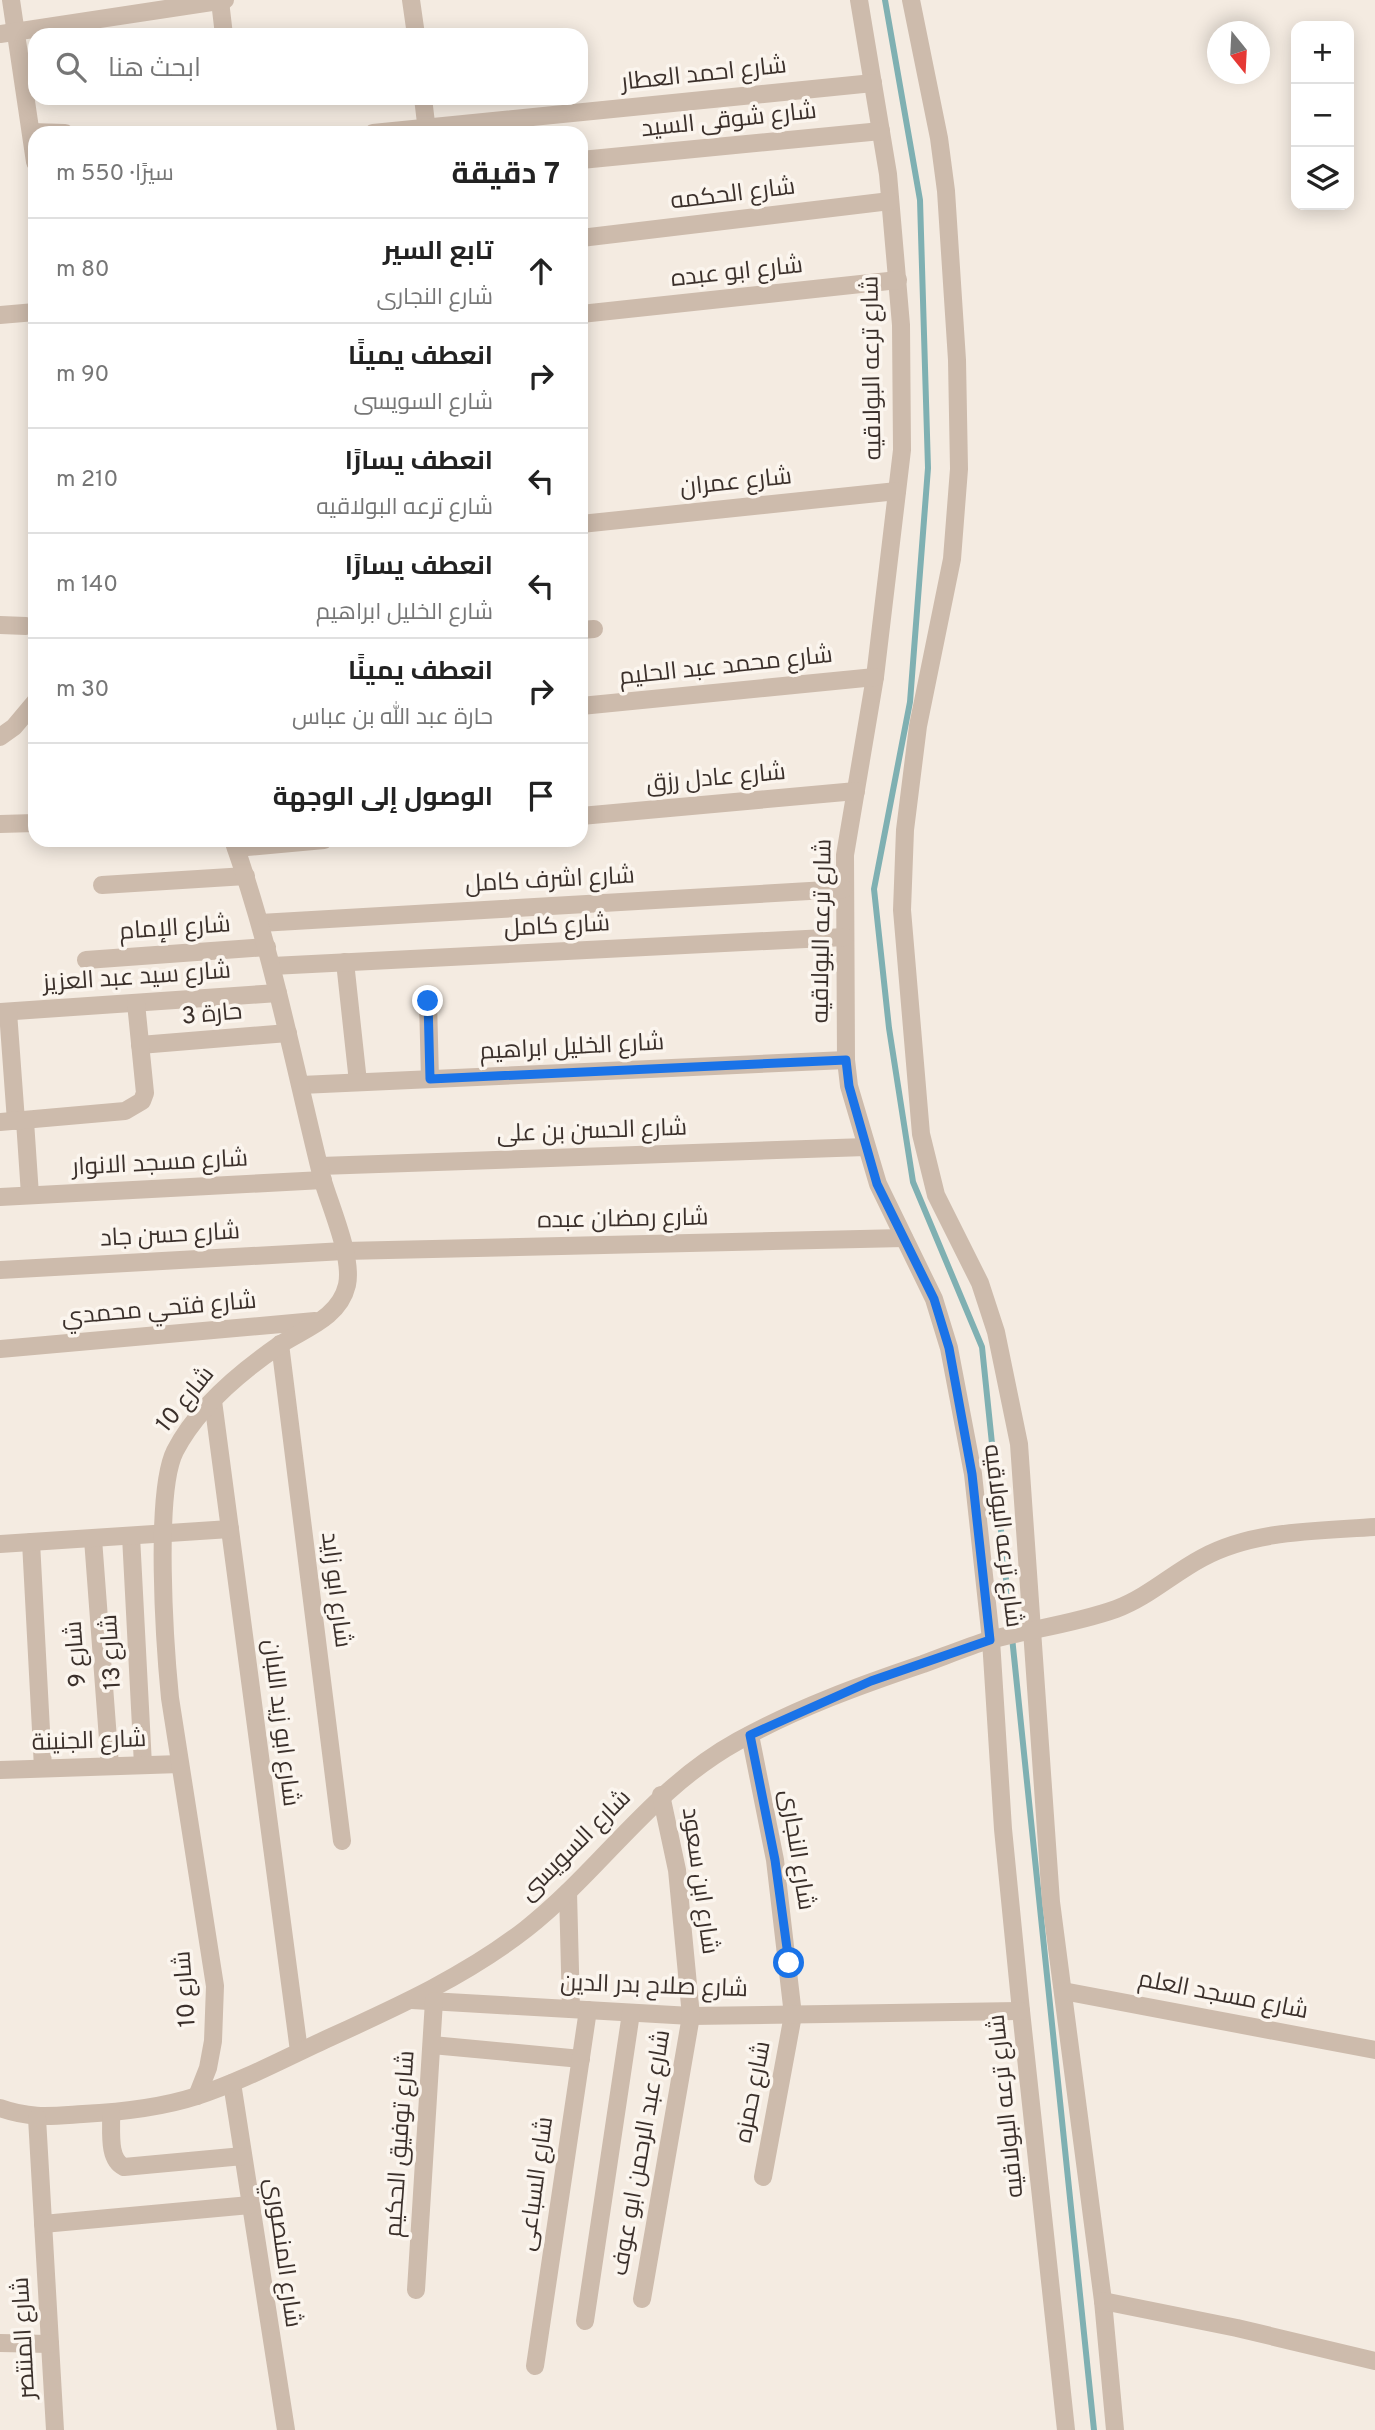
<!DOCTYPE html>
<html lang="ar">
<meta charset="utf-8">
<style>
:root{--surface:#fff;--page:#f2f2f2;--text:#222;--muted:#767676;--line:#e0e0e0}
body{margin:0;font-family:Overpass,Cairo,sans-serif;background:var(--page);color:var(--text);direction:rtl}
.controls{position:absolute;right:21px;top:21px;display:grid;overflow:hidden;border-radius:14px;box-shadow:0 4px 18px #0003}
.controls button{width:63px;height:63px;display:grid;place-items:center;padding:0;border:0;border-bottom:2px solid var(--line);background:var(--surface);color:var(--text);font:35px sans-serif}
.compass{position:absolute;left:1207px;top:21px;width:63px;height:63px;border-radius:50%;background:var(--surface);box-shadow:0 4px 18px #0003;rotate:162deg}
.stop{position:absolute;width:21px;height:21px;margin:-16px;border:5px solid #1a73e8;border-radius:50%;background:#fff}
.stop.end{background:#1a73e8;border-color:#fff;box-shadow:0 2px 7px #0008}
.list{margin:0;padding:0;list-style:none}
h2{display:flex;justify-content:space-between;align-items:center;height:91px;margin:0;padding:0 28px;font-size:30px}
h2 small{font-size:23px;font-weight:400;color:var(--muted)}
.list li{display:grid;grid-template-columns:46px 1fr auto;gap:21px;align-items:center;box-sizing:border-box;height:105px;padding:0 28px;border-top:2px solid var(--line)}
.list b{display:block;font-size:26px;white-space:nowrap}
.list p{margin:0;font-size:23px;white-space:nowrap;color:var(--muted)}
.list em{font-size:23px;font-style:normal;color:var(--muted)}
.icon{flex:none;width:38px;height:38px;fill:none;stroke:currentColor;stroke-width:2;stroke-linecap:round;stroke-linejoin:round}
.map{position:relative;flex:none;width:1375px;height:2430px;overflow:hidden;direction:ltr}
.search{position:absolute;background:var(--surface);box-shadow:0 4px 18px #0003;left:28px;top:28px;width:560px;height:77px;display:flex;align-items:center;gap:18px;box-sizing:border-box;padding:0 24px;border-radius:21px;color:var(--muted);font-size:26px}
.panel{position:absolute;background:var(--surface);box-shadow:0 4px 18px #0003;left:28px;top:126px;width:560px;height:721px;border-radius:21px;direction:rtl}
.map>svg:first-child{display:block}
.lines{fill:none;stroke-linecap:round;stroke-linejoin:round}
.stream{stroke:#7fb0b2;stroke-width:6}
.minor{stroke:#cdbbac;stroke-width:18}
.route{stroke:#1a73e8;stroke-width:9}
.labels{text-anchor:middle;dominant-baseline:central;stroke-width:7;stroke-linejoin:round;paint-order:stroke}
.street-label{font-size:24px;fill:#3b302b;stroke:#fbf5ee}
</style>
<div class="map">
<svg width="1375" height="2430" viewBox="0 0 1375 2430">
<rect width="100%" height="100%" fill="#f4ebe1"/>
<g class="lines">
<polyline class="stream" points="885,0 920,200 928,468 910,702 874,889 889,1028 913,1182 982,1347 1094,2430"/>
<g class="minor">
<polyline points="11,0 35,162"/>
<polyline points="411,0 416,35"/>
<polyline points="859,0 888,174 901,325 902,450 875,677 845,855 846,1060 849,1086 878,1184 934,1299 949,1348 973,1474 991,1640 1003,1829 1021,2011 1066,2430"/>
<polyline points="911,0 939,138 946,191 957,360 959,469 952,559 918,726 905,830 902,910 921,1134 936,1195 980,1283 996,1332 1019,1444 1051,1902 1103,2301 1115,2430"/>
<polyline points="220,1 224,35"/>
<polyline points="0,34 225,0"/>
<polyline points="423,98 426,123 437,133"/>
<polyline points="31,132 65,133"/>
<polyline points="373,133 873,83"/>
<polyline points="581,160 881,131"/>
<polyline points="581,238 890,201"/>
<polyline points="581,314 898,280"/>
<polyline points="0,315 35,312"/>
<polyline points="581,524 897,491"/>
<polyline points="0,625 26,626"/>
<polyline points="581,630 594,629"/>
<polyline points="581,706 875,677"/>
<polyline points="0,737 14,727 35,702"/>
<polyline points="581,816 856,791"/>
<polyline points="0,824 35,823"/>
<polyline points="236,848 324,840"/>
<polyline points="102,885 246,876"/>
<polyline points="260,923 844,889"/>
<polyline points="86,960 267,947"/>
<polyline points="345,962 358,1082"/>
<polyline points="272,966 845,937"/>
<polyline points="428,1001 430,1079"/>
<polyline points="0,1012 278,993"/>
<polyline points="8,1012 16,1121"/>
<polyline points="140,1045 288,1033"/>
<polyline points="301,1085 846,1060"/>
<polyline points="25,1121 30,1195"/>
<polyline points="0,1122 125,1111 142,1101 145,1093 136,1003"/>
<polyline points="320,1166 866,1147"/>
<polyline points="0,1197 323,1180"/>
<polyline points="0,1270 344,1251 904,1238"/>
<polyline points="280,1344 342,1841"/>
<polyline points="0,1349 315,1321"/>
<polyline points="213,1401 299,2051"/>
<polyline points="131,1536 143,1765"/>
<polyline points="93,1539 110,1766"/>
<polyline points="31,1542 43,1768"/>
<polyline points="0,1544 230,1529"/>
<polyline points="750,1735 775,1860 793,2015 763,2177"/>
<polyline points="0,1770 180,1764"/>
<polyline points="568,1892 571,2009"/>
<polyline points="1063,1991 1375,2050"/>
<polyline points="412,2000 691,2016 1021,2011"/>
<polyline points="432,2045 581,2059"/>
<polyline points="232,2083 286,2430"/>
<path d="M197,2096L208,2068L213,2041L215,1986L170,1698C165,1647 154,1493 175,1451C197,1408 239,1373 278,1346C303,1329 339,1319 347,1285C353,1257 330,1206 322,1178C294,1065 272,950 233,840"/>
<path d="M0,2108C31,2119 51,2116 83,2114C122,2112 160,2108 197,2096C243,2081 287,2057 331,2037C399,2006 467,1975 526,1929C602,1869 651,1789 738,1741C797,1708 861,1685 923,1664C945,1656 967,1647 989,1640C1031,1629 1074,1624 1116,1609C1148,1597 1172,1574 1202,1558C1253,1530 1318,1531 1375,1527"/>
<path d="M111,2113C112,2129 107,2159 124,2167L243,2156"/>
<polyline points="37,2118 55,2430"/>
<polyline points="43,2224 250,2205"/>
<polyline points="416,2290 434,2001"/>
<polyline points="642,2299 691,2016 677,1870 661,1795"/>
<polyline points="1103,2301 1237,2328 1375,2361"/>
<polyline points="585,2321 631,2013"/>
<polyline points="0,2343 50,2344"/>
<polyline points="535,2366 588,2010"/>
</g>
</g>
<g class="lines">
<polyline class="route" points="428,1001 430,1079 846,1060 849,1086 877,1184 934,1299 949,1348 972,1474 990,1640 871,1681 750,1735 775,1860 789,1963"/>
</g>
<g class="labels">
<g class="street-label">
<text transform="translate(704 75) rotate(-6)">شارع احمد العطار</text>
<text transform="translate(729 121) rotate(-6)">شارع شوقى السيد</text>
<text transform="translate(733 195) rotate(-7)">شارع الحكمه</text>
<text transform="translate(737 273) rotate(-6)">شارع ابو عبده</text>
<text transform="translate(873 368) rotate(-91)">شارع ترعه البولاقيه</text>
<text transform="translate(736 483) rotate(-6)">شارع عمران</text>
<text transform="translate(726 667) rotate(-6)">شارع محمد عبد الحليم</text>
<text transform="translate(716 779) rotate(-5)">شارع عادل رزق</text>
<text transform="translate(550 881) rotate(-3)">شارع اشرف كامل</text>
<text transform="translate(557 927) rotate(-3)">شارع كامل</text>
<text transform="translate(175 929) rotate(-4)">شارع الإمام</text>
<text transform="translate(823 931) rotate(-89)">شارع ترعه البولاقيه</text>
<text transform="translate(137 978) rotate(-4)">شارع سيد عبد العزيز</text>
<text transform="translate(212 1015) rotate(-5)">حارة 3</text>
<text transform="translate(572 1048) rotate(-3)">شارع الخليل ابراهيم</text>
<text transform="translate(592 1132) rotate(-2)">شارع الحسن بن على</text>
<text transform="translate(160 1164) rotate(-3)">شارع مسجد الانوار</text>
<text transform="translate(623 1220) rotate(-1)">شارع رمضان عبده</text>
<text transform="translate(170 1236) rotate(-3)">شارع حسن جاد</text>
<text transform="translate(159 1310) rotate(-5)">شارع فتحي محمدي</text>
<text transform="translate(186 1400) rotate(-51)">شارع 10</text>
<text transform="translate(1002 1536) rotate(83)">شارع ترعه البولاقيه</text>
<text transform="translate(335 1590) rotate(83)">شارع ابو زايد</text>
<text transform="translate(112 1652) rotate(-93)">شارع 13</text>
<text transform="translate(77 1654) rotate(-94)">شارع 9</text>
<text transform="translate(280 1723) rotate(83)">شارع ابو زيد اللبان</text>
<text transform="translate(89 1742) rotate(-2)">شارع الجنينة</text>
<text transform="translate(576 1846) rotate(-45)">شارع السويسى</text>
<text transform="translate(796 1850) rotate(81)">شارع النجارى</text>
<text transform="translate(699 1881) rotate(82)">شارع ابن سعود</text>
<text transform="translate(654 1987) rotate(2)">شارع صلاح بدر الدين</text>
<text transform="translate(186 1989) rotate(-94)">شارع 10</text>
<text transform="translate(1223 1996) rotate(11)">شارع مسجد العلم</text>
<text transform="translate(754 2092) rotate(-79)">شارع حمزه</text>
<text transform="translate(1007 2106) rotate(-96)">شارع ترعه البولاقيه</text>
<text transform="translate(401 2144) rotate(-86)">شارع توفيق الحكيم</text>
<text transform="translate(642 2153) rotate(-80)">شارع عبد الرحمن ابو عوف</text>
<text transform="translate(537 2184) rotate(-82)">شارع السباعى</text>
<text transform="translate(282 2253) rotate(82)">شارع المنصوري</text>
<text transform="translate(25 2338) rotate(-93)">شارع المنتصر</text>
</g>
</g>
</svg>
<div class="controls">
<button>+</button>
<button>−</button>
<button><svg class="icon" aria-label="layers" viewBox="0 0 24 24"><path d="M12 4l9 5-9 5-9-5zM3 14l9 5 9-5"/></svg></button>
</div>
<svg class="compass" viewBox="-18 -18 36 36"><path d="M0-13l5 13h-10z" fill="#e53935"/><path d="M0 13l5-13h-10z" fill="#767676"/></svg>
<div class="stop" style="left:789px;top:1963px"></div>
<div class="stop end" style="left:428px;top:1001px"></div>
<div class="search"><svg class="icon" aria-label="search" viewBox="0 0 24 24"><circle cx="10" cy="10" r="6"/><path d="M15 15l6 6"/></svg>ابحث هنا</div>
<section class="panel">
<h2>7 دقيقة<small>سيرًا · 550 m</small></h2>
<ul class="list">
<li><svg class="icon" aria-label="ahead" viewBox="0 0 24 24"><path d="M12 20V5M6 11l6-6 6 6"/></svg><div><b>تابع السير</b><p>شارع النجارى</p></div><em>80 m</em></li>
<li><svg class="icon" aria-label="right" viewBox="0 0 24 24"><path d="M7 20v-9h11M14 6l5 5-5 5"/></svg><div><b>انعطف يمينًا</b><p>شارع السويسى</p></div><em>90 m</em></li>
<li><svg class="icon" aria-label="left" viewBox="0 0 24 24"><path d="M17 20v-9H6M10 6l-5 5 5 5"/></svg><div><b>انعطف يسارًا</b><p>شارع ترعه البولاقيه</p></div><em>210 m</em></li>
<li><svg class="icon" aria-label="left" viewBox="0 0 24 24"><path d="M17 20v-9H6M10 6l-5 5 5 5"/></svg><div><b>انعطف يسارًا</b><p>شارع الخليل ابراهيم</p></div><em>140 m</em></li>
<li><svg class="icon" aria-label="right" viewBox="0 0 24 24"><path d="M7 20v-9h11M14 6l5 5-5 5"/></svg><div><b>انعطف يمينًا</b><p>حارة عبد الله بن عباس</p></div><em>30 m</em></li>
<li><svg class="icon" aria-label="arrive" viewBox="0 0 24 24"><path d="M6 21V4h12l-3 4 3 4H6"/></svg><div><b>الوصول إلى الوجهة</b></div></li>
</ul>
</section>
</div>
